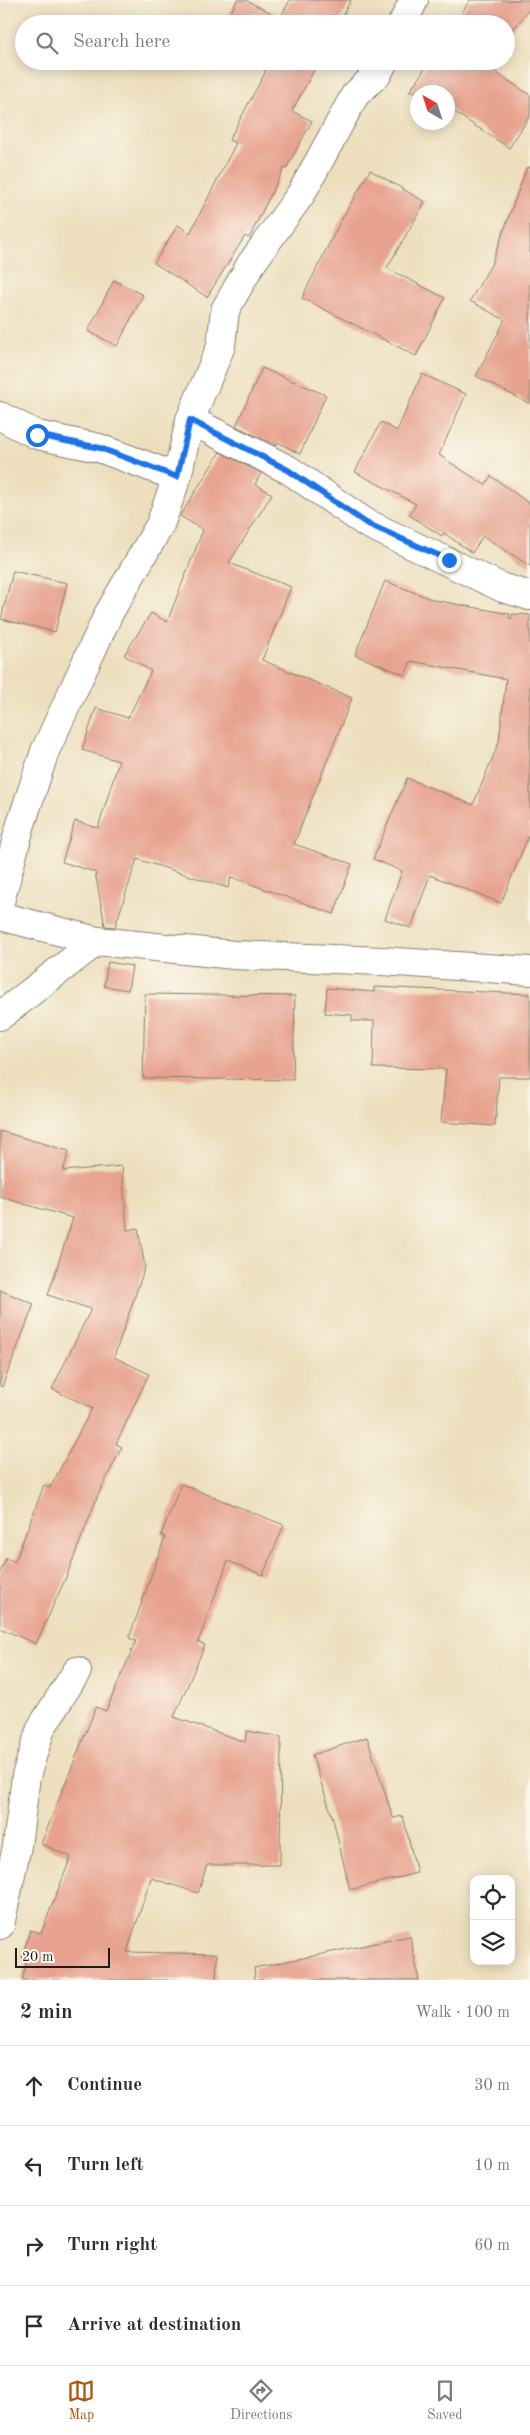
<!DOCTYPE html>
<meta charset="utf-8">
<style>
:root{--surface:#fff;--page:#f7f7f7;--text:#2b2b33;--muted:#7c7c81;--line:#e1e1e2;--accent:#b45309}
body{margin:0;font-family:"Old Standard TT",serif;background:var(--page);color:var(--text)}
.controls{position:absolute;right:15px;bottom:15px;display:grid;overflow:hidden;border-radius:10px;box-shadow:0 2px 12px #0003}
.controls button{width:45px;height:45px;display:grid;place-items:center;padding:0;border:0;border-bottom:1px solid var(--line);background:var(--surface);color:var(--text);font:25px sans-serif}
.compass{position:absolute;left:410px;top:85px;width:45px;height:45px;border-radius:50%;background:var(--surface);box-shadow:0 2px 12px #0003;rotate:321deg}
.scale{position:absolute;left:15px;bottom:12px;width:95px;box-sizing:border-box;padding-left:5px;border:2px solid #1c1c1c;border-top:0;font-size:14px;line-height:18px;white-space:nowrap;color:#1c1c1c;-webkit-text-stroke:4px #fbf7ec;paint-order:stroke}
.stop{position:absolute;width:15px;height:15px;margin:-11px;border:4px solid #1a73e8;border-radius:50%;background:#fff}
.stop.end{background:#1a73e8;border-color:#fff;box-shadow:0 1px 5px #0008}
.list{margin:0;padding:0;list-style:none}
h2{display:flex;justify-content:space-between;align-items:center;height:65px;margin:0;padding:0 20px;font-size:21px}
h2 small{font-size:16px;font-weight:400;color:var(--muted)}
.list li{display:grid;grid-template-columns:32px 1fr auto;gap:15px;align-items:center;box-sizing:border-box;height:80px;padding:0 20px;border-top:1px solid var(--line)}
.list b{display:block;font-size:19px;white-space:nowrap}
.list em{font-size:16px;font-style:normal;color:var(--muted)}
.icon{flex:none;width:28px;height:28px;fill:none;stroke:currentColor;stroke-width:2;stroke-linecap:round;stroke-linejoin:round}
.map{position:relative;flex:none;width:530px;height:1980px;overflow:hidden}
.search{position:absolute;background:var(--surface);box-shadow:0 2px 12px #0003;left:15px;right:15px;top:15px;height:55px;display:flex;align-items:center;gap:12px;box-sizing:border-box;padding:0 18px;border-radius:28px;color:var(--muted);font-size:19px}
.sheet{height:385px;background:var(--surface)}
nav{display:flex;justify-content:space-around;align-items:center;box-sizing:border-box;height:70px;border-top:1px solid var(--line);background:var(--surface);font-size:14px;color:var(--muted)}
nav a{display:grid;justify-items:center;gap:2px}
nav .on{color:var(--accent)}
.map>svg:first-child{display:block}
.building{fill:#e7a38f}
.lines{fill:none;stroke-linecap:round;stroke-linejoin:round}
.minor-casing{stroke:#847e6d;stroke-width:30}
.minor{stroke:#fff;stroke-width:28}
.route{stroke:#1a73e8;stroke-width:6}
</style>
<div class="map">
<svg width="530" height="1980" viewBox="0 0 530 1980">
<rect width="100%" height="100%" fill="#fbf7ec"/>
<filter id="ink" filterUnits="userSpaceOnUse"><feTurbulence type="fractalNoise" baseFrequency=".02" numOctaves="2"/><feDisplacementMap in="SourceGraphic" scale="10" xChannelSelector="R" yChannelSelector="G"/><feConvolveMatrix kernelMatrix="1 2 1 2 8 2 1 2 1" color-interpolation-filters="sRGB"/></filter>
<filter id="wash" filterUnits="userSpaceOnUse"><feTurbulence type="fractalNoise" baseFrequency=".0096" numOctaves="4" result="noise"/><feDisplacementMap in="SourceGraphic" scale="20" xChannelSelector="R" yChannelSelector="G"/><feGaussianBlur stdDeviation="1.12" result="paint"/><feColorMatrix in="noise" values="0 0 0 0 0 0 0 0 0 0 0 0 0 0 0 0 0 1.4 0 .05"/><feComposite in="paint" operator="in"/></filter>
<g filter="url(#wash)">
<rect width="100%" height="100%" fill="#eddfbe"/>
<g id="blocks">
<g class="building">
<polygon points="237,0 246,0 280,18 290,0 351,0 338,24 224,24"/>
<polygon points="470,0 530,0 530,8 506,39 506,24 455,24"/>
<polygon points="247,61 319,61 292,111 312,121 286,169 284,168 249,238 245,236 207,297 154,263 178,225 190,233 236,143 229,140 266,71"/>
<polygon points="430,61 479,61 530,95 530,116 509,148 448,108 448,92 409,92"/>
<polygon points="527,167 530,167 530,404 476,376 505,320 470,301 492,263"/>
<polygon points="370,170 425,202 387,268 445,298 416,356 302,298 339,224"/>
<polygon points="114,280 143,295 117,346 88,331"/>
<polygon points="262,368 326,395 300,454 278,442 276,446 236,426"/>
<polygon points="422,374 466,394 439,455 485,485 491,476 530,504 530,566 483,536 472,553 444,533 442,536 409,515 416,504 355,472 381,422 397,431"/>
<polygon points="220,452 261,473 255,484 272,494 229,563 291,587 262,660 352,698 294,844 352,864 334,914 231,877 228,888 137,859 115,927 105,926 95,872 62,862 75,821 98,828 119,761 82,750 96,708 128,718 151,671 124,655 151,613 167,622 203,530 180,516"/>
<polygon points="13,571 67,583 55,632 1,619"/>
<polygon points="385,581 434,600 510,614 509,618 512,619 512,614 530,615 530,832 501,903 430,875 411,928 385,919 402,871 373,859 407,778 473,805 499,742 506,679 411,661 405,675 355,655"/>
<polygon points="108,962 132,966 128,990 104,986"/>
<polygon points="374,987 530,994 530,1077 499,1077 495,1126 441,1122 446,1069 373,1068 374,1021 352,1021 352,1015 325,1013 327,988 374,992"/>
<polygon points="145,994 295,996 293,1080 143,1078"/>
<polygon points="0,1131 69,1151 63,1171 122,1166 127,1230 138,1228 145,1267 114,1357 149,1374 116,1444 122,1447 98,1495 67,1575 36,1644 0,1628 0,1572 6,1558 15,1562 44,1485 50,1488 92,1408 52,1389 91,1309 48,1295 73,1218 0,1197"/>
<polygon points="0,1290 34,1304 2,1387 0,1386"/>
<polygon points="181,1484 284,1525 263,1575 228,1561 198,1642 205,1645 174,1717 245,1742 247,1731 281,1737 280,1865 207,1865 198,1893 151,1878 127,1952 217,1954 216,1980 22,1980 27,1959 22,1958 30,1930 41,1933 71,1857 41,1844 96,1707 106,1711 136,1641 129,1638 165,1537 161,1535"/>
<polygon points="367,1737 393,1818 403,1816 417,1873 350,1890 333,1819 312,1755"/>
<polygon points="410,1936 419,1980 255,1980 254,1968"/>
</g>
</g>
</g>
<g filter="url(#ink)">
<use href="#blocks" fill-opacity="0" stroke="#847e6d" stroke-width="1"/>
<g class="lines">
<g class="minor-casing">
<g id="minor">
<polyline points="402,24 414,0"/>
<polyline points="0,416 37,435 99,448 177,477"/>
<polyline points="190,420 289,470 366,523 503,588 530,596"/>
<polyline points="0,902 20,827 45,751 109,613 160,525 177,477 190,420 221,346 225,310 251,264 301,194 355,95 378,73 384,61"/>
<polyline points="0,916 97,941 234,955 382,961 530,971"/>
<polyline points="0,1016 97,941"/>
<polyline points="0,1925 17,1846 26,1776 41,1728 77,1671"/>
</g>
</g>
<use href="#minor" class="minor"/>
</g>
</g>
<g class="lines" filter="url(#ink)">
<polyline class="route" points="37,435 100,448 177,477 190,420 288,470 366,523 449,560"/>
</g>
</svg>
<div class="controls">
<button><svg class="icon" aria-label="locate" viewBox="0 0 24 24"><circle cx="12" cy="12" r="6"/><path d="M12 2v4M12 18v4M2 12h4M18 12h4"/></svg></button>
<button><svg class="icon" aria-label="layers" viewBox="0 0 24 24"><path d="M12 4l9 5-9 5-9-5zM3 14l9 5 9-5"/></svg></button>
</div>
<svg class="compass" viewBox="-18 -18 36 36"><path d="M0-13l5 13h-10z" fill="#e53935"/><path d="M0 13l5-13h-10z" fill="#7c7c81"/></svg>
<div class="scale">20 m</div>
<div class="stop" style="left:37px;top:435px"></div>
<div class="stop end" style="left:449px;top:560px"></div>
<div class="search"><svg class="icon" aria-label="search" viewBox="0 0 24 24"><circle cx="10" cy="10" r="6"/><path d="M15 15l6 6"/></svg>Search here</div>
</div>
<section class="sheet">
<h2>2 min<small>Walk · 100 m</small></h2>
<ul class="list">
<li><svg class="icon" aria-label="ahead" viewBox="0 0 24 24"><path d="M12 20V5M6 11l6-6 6 6"/></svg><div><b>Continue</b></div><em>30 m</em></li>
<li><svg class="icon" aria-label="left" viewBox="0 0 24 24"><path d="M17 20v-9H6M10 6l-5 5 5 5"/></svg><div><b>Turn left</b></div><em>10 m</em></li>
<li><svg class="icon" aria-label="right" viewBox="0 0 24 24"><path d="M7 20v-9h11M14 6l5 5-5 5"/></svg><div><b>Turn right</b></div><em>60 m</em></li>
<li><svg class="icon" aria-label="arrive" viewBox="0 0 24 24"><path d="M6 21V4h12l-3 4 3 4H6"/></svg><div><b>Arrive at destination</b></div></li>
</ul>
</section>
<nav>
<a class="on"><svg class="icon" aria-label="map" viewBox="0 0 24 24"><path d="M3 6l6-2 6 2 6-2v14l-6 2-6-2-6 2zM9 4v14M15 6v14"/></svg>Map</a>
<a><svg class="icon" aria-label="directions" viewBox="0 0 24 24"><path d="M12 3l9 9-9 9-9-9zM9 14v-3h6M13 9l2 2-2 2"/></svg>Directions</a>
<a><svg class="icon" aria-label="saved" viewBox="0 0 24 24"><path d="M7 4h10v16l-5-4-5 4z"/></svg>Saved</a>
</nav>
